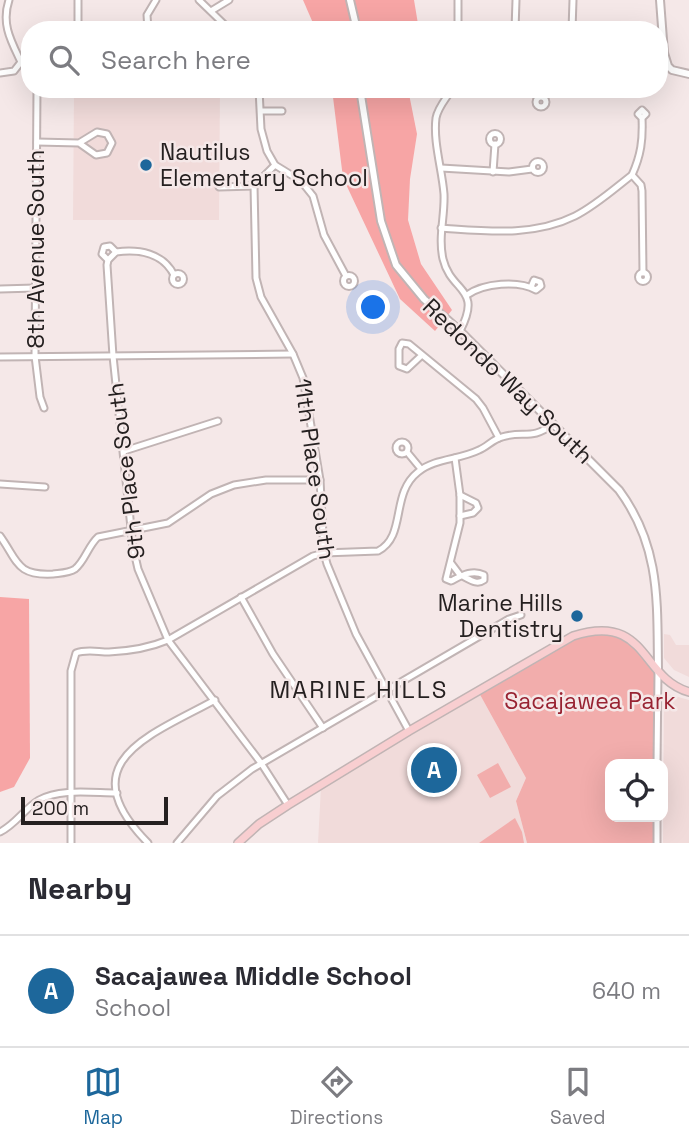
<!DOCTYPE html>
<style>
:root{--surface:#fff;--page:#f2f2f3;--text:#2b2b33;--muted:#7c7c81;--line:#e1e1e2;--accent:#1d679b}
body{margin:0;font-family:"Space Grotesk",sans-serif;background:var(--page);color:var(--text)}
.controls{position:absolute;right:21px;bottom:21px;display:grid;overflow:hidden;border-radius:14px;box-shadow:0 7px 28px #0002}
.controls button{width:63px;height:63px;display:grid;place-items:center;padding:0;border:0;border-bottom:2px solid var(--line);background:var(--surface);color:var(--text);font:35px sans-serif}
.scale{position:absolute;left:21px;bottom:18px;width:147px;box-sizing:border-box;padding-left:7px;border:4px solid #252020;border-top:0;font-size:19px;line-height:24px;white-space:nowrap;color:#252020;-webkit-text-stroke:5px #f5e8e8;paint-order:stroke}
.you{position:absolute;left:374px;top:308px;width:24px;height:24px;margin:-18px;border:5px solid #fff;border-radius:50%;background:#1a73e8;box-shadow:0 0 0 10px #1a73e833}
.badge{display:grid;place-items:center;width:46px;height:46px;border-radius:50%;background:var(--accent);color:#fff;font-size:23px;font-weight:700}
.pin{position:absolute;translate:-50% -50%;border:4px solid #fff;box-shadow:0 2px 7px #0006}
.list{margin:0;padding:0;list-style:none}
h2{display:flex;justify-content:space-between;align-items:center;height:91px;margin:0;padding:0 28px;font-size:30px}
h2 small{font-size:23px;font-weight:400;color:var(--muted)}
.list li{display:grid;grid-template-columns:46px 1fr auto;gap:21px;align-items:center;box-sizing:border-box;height:112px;padding:0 28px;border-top:2px solid var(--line)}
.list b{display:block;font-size:26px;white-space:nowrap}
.list p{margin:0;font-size:23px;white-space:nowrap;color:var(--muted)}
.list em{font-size:23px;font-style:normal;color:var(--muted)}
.icon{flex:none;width:38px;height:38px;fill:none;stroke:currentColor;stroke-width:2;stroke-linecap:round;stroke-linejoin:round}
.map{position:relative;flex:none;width:689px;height:843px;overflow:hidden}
.search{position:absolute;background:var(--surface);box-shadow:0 7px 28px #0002;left:21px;right:21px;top:21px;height:77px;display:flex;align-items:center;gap:18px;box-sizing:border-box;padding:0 24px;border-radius:28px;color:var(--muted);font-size:26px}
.sheet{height:203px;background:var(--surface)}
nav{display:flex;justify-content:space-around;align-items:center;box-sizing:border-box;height:98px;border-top:2px solid var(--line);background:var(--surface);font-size:19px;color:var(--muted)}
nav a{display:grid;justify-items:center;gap:4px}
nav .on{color:var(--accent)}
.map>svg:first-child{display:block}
.built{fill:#f1dbda}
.green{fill:#f2adac}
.forest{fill:#f7a5a5}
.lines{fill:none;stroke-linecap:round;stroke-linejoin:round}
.minor-casing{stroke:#c1b4b4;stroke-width:9}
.tertiary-casing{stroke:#c1b4b4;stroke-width:10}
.secondary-casing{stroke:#c1b4b4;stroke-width:10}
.minor{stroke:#fff;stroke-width:5}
.tertiary{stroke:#fff;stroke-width:6}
.secondary{stroke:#f8ced0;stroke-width:7}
.poi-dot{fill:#1d679b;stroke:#f5e8e8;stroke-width:2.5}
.labels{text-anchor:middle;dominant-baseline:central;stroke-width:5;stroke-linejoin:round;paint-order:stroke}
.poi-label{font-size:23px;fill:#252020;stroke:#f5e8e8;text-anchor:start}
.street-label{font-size:23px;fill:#252020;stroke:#f5e8e8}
.park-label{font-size:23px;fill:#982332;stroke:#f5e8e8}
.neighbourhood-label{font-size:24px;letter-spacing:2px;fill:#252020;stroke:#f5e8e8}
</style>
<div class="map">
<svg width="689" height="843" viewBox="0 0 689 843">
<rect width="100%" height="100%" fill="#f5e8e8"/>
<g class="built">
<polygon points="74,89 220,89 219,220 73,220"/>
<polygon points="664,634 670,635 676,645 689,645 689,677 674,670 664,658"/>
<polygon points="478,691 526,778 516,801 527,843 318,843 321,787"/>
<polygon points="664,693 689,700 689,843 663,843"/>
</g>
<g class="green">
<polygon points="583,633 618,634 658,669 657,764 610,764 610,817 657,817 657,843 527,843 516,801 526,778 478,691"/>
<polygon points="498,763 511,787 490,798 477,775"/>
<polygon points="515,818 522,832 524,843 479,843"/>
</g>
<g class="forest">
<polygon points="303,0 414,0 419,30 316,30"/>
<polygon points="332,89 408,89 417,134 410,179 408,220 421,264 452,310 435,331 400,299 343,178"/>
<polygon points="0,597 29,599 30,758 14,787 0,792"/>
</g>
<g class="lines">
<g class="minor-casing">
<g id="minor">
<polyline points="78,0 78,22 82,30"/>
<polyline points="199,0 230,30"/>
<polyline points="458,0 458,30"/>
<polyline points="211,11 229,0"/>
<polyline points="148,30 147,15 156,0"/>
<polyline points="515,30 516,0"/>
<polyline points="572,30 573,0"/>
<polyline points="21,62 30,72"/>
<path d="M0,73L14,71L21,62C11,41 1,24 9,0"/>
<polyline points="37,89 35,356 40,397 44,408"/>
<polyline points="259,89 261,129 267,151 275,165 301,181 313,196 324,235 346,276"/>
<path d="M452,89C446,99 438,107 436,118C433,142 442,169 444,194C445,216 438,237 443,259C451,293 483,287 460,331"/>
<circle cx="541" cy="102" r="5"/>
<polyline points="261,111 282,111"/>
<path d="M642,118L646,114L642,110L638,114L642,118C643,140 641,155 632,175L641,185L642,191L643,273"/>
<circle cx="495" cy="139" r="5.5"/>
<polyline points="37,142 79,143 97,132 107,134 112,143 107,153 96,155 79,143"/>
<circle cx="538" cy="167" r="5.5"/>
<polyline points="275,165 254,186 256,278 261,297 293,354 303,378 320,480 324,553 327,564 356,634 409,731"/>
<polyline points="441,168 509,172 532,169"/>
<polyline points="493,172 495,144"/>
<polyline points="219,187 254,186"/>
<path d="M441,228C486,231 533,237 575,216C595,206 614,189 632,175"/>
<polyline points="108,260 102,254 104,247 110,246 116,252"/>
<circle cx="643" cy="277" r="4.5"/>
<circle cx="178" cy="279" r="5.5"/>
<path d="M174,275C163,253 139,249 116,252L108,260L107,265L113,356L133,547L138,569L168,640L261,763L288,805"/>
<circle cx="349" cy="281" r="5.5"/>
<polyline points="0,289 35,288"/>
<path d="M467,295C484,283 518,280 536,290L541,286L540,282L534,280L531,287"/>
<polyline points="422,355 407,369 399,366 399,349 402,343 409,344 476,399 483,408 499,438"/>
<polyline points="0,357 293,354"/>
<circle cx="402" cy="448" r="6"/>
<polyline points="124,451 218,421"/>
<polyline points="407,452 421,469"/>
<polyline points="0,484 45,487"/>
<polyline points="460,516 473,513 478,508 476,503 460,495"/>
<path d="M0,536C18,561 16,576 53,574C61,573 69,573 75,569C85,561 88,546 98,537L168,523L211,494L234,485L266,480H320"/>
<path d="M451,563L460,575C468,578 476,586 484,580V575C472,569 461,576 451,581L446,579L460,523V495L455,458"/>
<polyline points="241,597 273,654 323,728"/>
<polyline points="657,764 658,672"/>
<polyline points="657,817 657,843"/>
<path d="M0,832C16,824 24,809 39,800C60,788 93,793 117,793"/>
<path d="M71,843V671L76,653C86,649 98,652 109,652C130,651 149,648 168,640L313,556L324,553L378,551C407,536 390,494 418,472C435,458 459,460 479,450C487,447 493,439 502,437C524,430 531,441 553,424"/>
<path d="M148,843C68,762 151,735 215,700"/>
<polyline points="177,843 217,796 252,769 509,619 521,615"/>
</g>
</g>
<g class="tertiary-casing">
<g id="tertiary">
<polyline points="350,0 357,30"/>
<polyline points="660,0 664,53 668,66 672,70 689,74"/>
<path d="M360,89L381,221L396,265L424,299L460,331L619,490C661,547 657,602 658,669"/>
</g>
</g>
<g class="secondary-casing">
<path id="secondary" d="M238,843L259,824L288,805L409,731L573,636C648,612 640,678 689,692"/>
</g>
<use href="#minor" class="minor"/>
<use href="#tertiary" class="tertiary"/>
<use href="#secondary" class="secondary"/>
</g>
<g class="poi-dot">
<circle cx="146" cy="165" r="7"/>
<circle cx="577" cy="616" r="7"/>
</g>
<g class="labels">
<g class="poi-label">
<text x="160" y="152">Nautilus<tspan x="160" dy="26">Elementary School</tspan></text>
<text x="563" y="603" text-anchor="end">Marine Hills<tspan x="563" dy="26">Dentistry</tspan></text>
</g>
<g class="street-label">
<text transform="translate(36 249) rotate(-90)">8th Avenue South</text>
<text transform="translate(508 381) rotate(44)">Redondo Way South</text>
<text transform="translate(315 469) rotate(82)">11th Place South</text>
<text transform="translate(126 471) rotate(-97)">9th Place South</text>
</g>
<g class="park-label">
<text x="590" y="701">Sacajawea Park</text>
</g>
<g class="neighbourhood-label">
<text x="359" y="689">MARINE HILLS</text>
</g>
</g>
</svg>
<div class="controls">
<button><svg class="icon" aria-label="locate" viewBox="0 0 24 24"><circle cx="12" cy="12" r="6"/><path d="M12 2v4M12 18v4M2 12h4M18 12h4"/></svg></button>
</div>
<div class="scale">200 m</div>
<div class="you"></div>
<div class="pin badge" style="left:434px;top:770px">A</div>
<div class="search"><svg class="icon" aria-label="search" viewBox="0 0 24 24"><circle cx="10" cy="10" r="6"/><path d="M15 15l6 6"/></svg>Search here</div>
</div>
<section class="sheet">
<h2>Nearby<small></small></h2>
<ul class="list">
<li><span class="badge">A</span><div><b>Sacajawea Middle School</b><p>School</p></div><em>640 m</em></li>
</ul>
</section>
<nav>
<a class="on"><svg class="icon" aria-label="map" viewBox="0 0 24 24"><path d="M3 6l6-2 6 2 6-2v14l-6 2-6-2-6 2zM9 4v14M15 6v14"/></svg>Map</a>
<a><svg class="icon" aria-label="directions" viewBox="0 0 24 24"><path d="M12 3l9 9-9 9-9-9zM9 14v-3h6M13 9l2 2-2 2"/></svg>Directions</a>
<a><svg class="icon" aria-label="saved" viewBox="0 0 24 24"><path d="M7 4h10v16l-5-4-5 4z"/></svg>Saved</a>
</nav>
